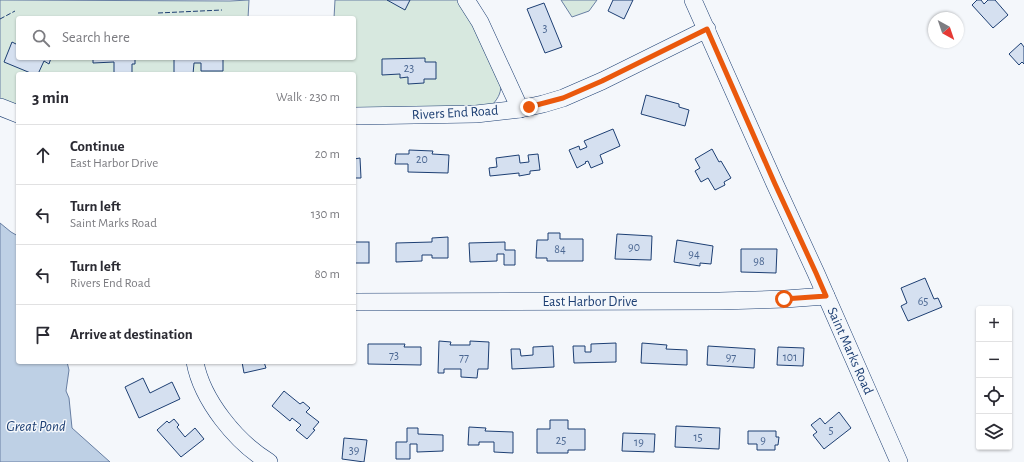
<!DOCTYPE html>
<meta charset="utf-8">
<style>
:root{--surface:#fff;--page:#f7f7f7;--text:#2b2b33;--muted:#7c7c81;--line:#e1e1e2}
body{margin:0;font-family:"Alegreya Sans",sans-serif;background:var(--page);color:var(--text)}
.controls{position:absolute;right:12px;bottom:12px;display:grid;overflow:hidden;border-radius:4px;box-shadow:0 1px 3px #0004}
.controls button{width:36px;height:36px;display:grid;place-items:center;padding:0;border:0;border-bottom:1px solid var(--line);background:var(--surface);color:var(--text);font:20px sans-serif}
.compass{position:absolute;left:928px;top:12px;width:36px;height:36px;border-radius:50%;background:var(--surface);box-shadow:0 1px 3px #0004;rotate:140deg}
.stop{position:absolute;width:12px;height:12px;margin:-9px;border:3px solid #ea580c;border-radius:50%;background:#fff}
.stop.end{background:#ea580c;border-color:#fff;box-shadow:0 1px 4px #0008}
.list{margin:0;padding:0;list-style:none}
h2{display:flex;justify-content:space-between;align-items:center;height:52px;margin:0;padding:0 16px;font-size:17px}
h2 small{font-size:13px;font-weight:400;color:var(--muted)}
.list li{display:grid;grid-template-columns:26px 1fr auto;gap:12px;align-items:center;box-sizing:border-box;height:60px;padding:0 16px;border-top:1px solid var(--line)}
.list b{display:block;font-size:15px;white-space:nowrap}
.list p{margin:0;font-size:13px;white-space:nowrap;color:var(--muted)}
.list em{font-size:13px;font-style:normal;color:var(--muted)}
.icon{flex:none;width:22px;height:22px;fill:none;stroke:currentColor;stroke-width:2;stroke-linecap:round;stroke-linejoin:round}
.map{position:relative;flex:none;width:1024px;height:462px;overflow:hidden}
.search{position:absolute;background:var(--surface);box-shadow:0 1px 3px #0004;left:16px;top:16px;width:340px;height:44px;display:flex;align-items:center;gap:10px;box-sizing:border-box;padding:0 14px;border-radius:4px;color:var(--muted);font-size:15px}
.panel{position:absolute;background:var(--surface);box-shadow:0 1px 3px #0004;left:16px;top:72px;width:340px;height:292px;border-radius:4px}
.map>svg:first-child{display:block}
.green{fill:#d7e8df;stroke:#687fa3}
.water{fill:#bed0e5;stroke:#687fa3}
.building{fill:#d5e0f0;stroke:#1d3f73}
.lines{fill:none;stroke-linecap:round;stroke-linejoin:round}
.minor-casing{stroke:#1d3f73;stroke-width:18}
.minor{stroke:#f4f7fb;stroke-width:17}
.fence{stroke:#1d3f73;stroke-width:1;stroke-dasharray:5 2;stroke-linecap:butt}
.route{stroke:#ea580c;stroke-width:5}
.labels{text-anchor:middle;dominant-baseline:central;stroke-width:3;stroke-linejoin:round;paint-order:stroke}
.number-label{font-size:12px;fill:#4b6792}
.street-label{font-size:14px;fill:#1d3f73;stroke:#f4f7fb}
.water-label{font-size:15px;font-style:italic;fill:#1d3f73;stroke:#f4f7fb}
</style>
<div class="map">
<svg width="1024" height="462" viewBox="0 0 1024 462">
<rect width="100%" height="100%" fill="#f4f7fb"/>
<g class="green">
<path d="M0,0L230,1L249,0L248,18H18V58H354V18H334L335,0H458L474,28L501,85C501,94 497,100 491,106L354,108V74H18V108L0,101Z"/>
<polygon points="561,0 597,0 589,11 572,17"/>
</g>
<polygon class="water" points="0,223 11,232 18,236 18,362 67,362 69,370 66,391 69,398 72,428 110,462 0,462"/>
<g class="building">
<polygon points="387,0 410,0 405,10"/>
<polygon points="613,0 633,0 624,19 608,11"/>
<polygon points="977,0 981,0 984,4 988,0 995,0 1008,15 993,28 972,5"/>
<polygon points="544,3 562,47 545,53 527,9"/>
<polygon points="12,42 18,45 18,58 51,58 49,64 44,61 38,74 33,74 4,62"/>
<polygon points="1021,43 1024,47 1024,64 1022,62 1019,65 1009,54"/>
<polygon points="93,58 135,58 135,64 132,64 132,74 114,74 114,62 93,63"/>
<polygon points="174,58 223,58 223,71 201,71 201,63 194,63 193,74 174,74"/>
<polygon points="425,58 425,62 436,62 436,79 424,79 424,83 408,84 408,77 400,78 400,74 382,75 382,59"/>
<polygon points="646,95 679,104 679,107 689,110 685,126 641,114"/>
<polygon points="613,129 620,146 600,155 603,163 591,168 588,161 585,162 586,163 577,168 569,150 579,146 580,150 587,147 584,141"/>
<polygon points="712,149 719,162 721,161 731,178 724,182 725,185 715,190 708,178 701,182 695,171 700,168 695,159"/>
<polygon points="409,150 433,151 432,154 449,155 448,173 408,172 408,164 395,164 396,154 409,154"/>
<polygon points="538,154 540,170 530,171 530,174 519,176 519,173 490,176 489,168 497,167 496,158 519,155 520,163 529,162 528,155"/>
<polygon points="360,158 361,178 354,178 354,159"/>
<polygon points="548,233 560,233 560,239 583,239 583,261 547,261 547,258 536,258 537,240 548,240"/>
<polygon points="617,234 652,236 651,260 615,259"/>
<polygon points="448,237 448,258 432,258 432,255 422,255 422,261 396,262 396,243 432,242 432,238"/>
<polygon points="677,240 713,246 711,264 700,263 700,266 674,262"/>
<rect x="354" y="242" width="15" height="21"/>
<polygon points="505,242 505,250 515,250 515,265 504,265 504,254 497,254 497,261 470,262 469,243"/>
<polygon points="741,249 777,249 776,273 741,272"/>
<polygon points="925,278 934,299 938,298 942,307 908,321 901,306 907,303 901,288"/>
<polygon points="439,341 451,342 450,345 470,345 470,341 489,342 488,369 478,369 477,378 461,377 461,369 444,369 444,373 438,373"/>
<polygon points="616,343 616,362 574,363 573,346 585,346 585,352 591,352 591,344"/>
<polygon points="642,343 667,345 666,349 687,350 687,365 641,363"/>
<polygon points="368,344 405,344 404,347 421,347 421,365 368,364"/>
<polygon points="553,346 554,367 512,369 511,349 520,349 521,356 533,355 533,347"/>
<polygon points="708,346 755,349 754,368 707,365"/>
<polygon points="778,347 804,348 803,366 777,365"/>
<polygon points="242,362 264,362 266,368 244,373"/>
<polygon points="143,378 150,393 172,382 180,399 139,418 125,387"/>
<polygon points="284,391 300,404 303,402 310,408 306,412 319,422 313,429 315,430 307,439 296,430 301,425 292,418 290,421 272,406"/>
<polygon points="839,412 851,428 824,449 813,435 817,432 811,425 820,418 825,424"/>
<polygon points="174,419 179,425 177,427 185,437 195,428 204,439 181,457 157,430 167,421 169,423"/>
<polygon points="550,420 568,420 568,429 585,429 585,450 568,450 568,453 537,453 537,429 550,429"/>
<polygon points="676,426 720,428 719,449 675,447"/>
<polygon points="469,427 486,428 485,431 513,432 513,453 494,452 494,442 479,442 479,445 468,445"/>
<polygon points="407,428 418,428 418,434 443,435 443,451 417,452 417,444 410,444 410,459 396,459 396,442 407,442"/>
<polygon points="748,431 776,431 776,437 779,437 778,445 775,445 775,450 757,450 757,444 748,444"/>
<polygon points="623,433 655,434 654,452 622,451"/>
<polygon points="344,438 367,440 364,462 342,459"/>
</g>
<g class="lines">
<g class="minor-casing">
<g id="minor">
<polyline points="466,0 480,22 520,109"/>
<polyline points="693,0 775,184 816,273 899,462"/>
<polyline points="0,107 18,114"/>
<polyline points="354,116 476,114 520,109 543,104 563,98 602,81 707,29"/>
<polyline points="354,302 720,301 785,299 826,296"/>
<path d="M195,362C202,400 236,442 269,462"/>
</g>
</g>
<use href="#minor" class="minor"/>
<g class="fence">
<polyline points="158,13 222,10"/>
<polyline points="0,19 15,11"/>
</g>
</g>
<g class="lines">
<polyline class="route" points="529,107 563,98 602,81 707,29 775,184 816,273 826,296 784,299"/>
</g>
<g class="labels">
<g class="number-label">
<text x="545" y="28">3</text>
<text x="409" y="68">23</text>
<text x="422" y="159">20</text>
<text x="634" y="247">90</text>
<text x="560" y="249">84</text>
<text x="694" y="254">94</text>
<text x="759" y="261">98</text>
<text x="923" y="301">65</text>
<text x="394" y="355">73</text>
<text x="464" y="357">77</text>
<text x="731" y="357">97</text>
<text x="790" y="357">101</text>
<text x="831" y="430">5</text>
<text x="698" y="437">15</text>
<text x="561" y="440">25</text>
<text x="763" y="440">9</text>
<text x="639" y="442">19</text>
<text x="354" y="450">39</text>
</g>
<g class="street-label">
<text transform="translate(455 113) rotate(-3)">Rivers End Road</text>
<text x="590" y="302">East Harbor Drive</text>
<text transform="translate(850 351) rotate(66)">Saint Marks Road</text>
</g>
<g class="water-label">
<text x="36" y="426">Great Pond</text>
</g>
</g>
</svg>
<div class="controls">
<button>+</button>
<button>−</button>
<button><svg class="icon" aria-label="locate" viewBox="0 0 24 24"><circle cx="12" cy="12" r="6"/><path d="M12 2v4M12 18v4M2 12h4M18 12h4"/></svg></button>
<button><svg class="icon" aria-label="layers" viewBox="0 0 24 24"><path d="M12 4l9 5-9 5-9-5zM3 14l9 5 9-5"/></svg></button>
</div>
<svg class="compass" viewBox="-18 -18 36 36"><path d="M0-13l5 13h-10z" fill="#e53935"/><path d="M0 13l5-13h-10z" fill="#7c7c81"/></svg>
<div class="stop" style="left:784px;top:299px"></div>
<div class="stop end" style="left:529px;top:107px"></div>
<div class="search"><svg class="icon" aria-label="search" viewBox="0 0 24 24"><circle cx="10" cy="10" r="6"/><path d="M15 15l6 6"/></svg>Search here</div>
<section class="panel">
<h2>3 min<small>Walk · 230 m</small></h2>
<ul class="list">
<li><svg class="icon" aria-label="ahead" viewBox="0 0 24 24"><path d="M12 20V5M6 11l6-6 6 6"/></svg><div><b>Continue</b><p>East Harbor Drive</p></div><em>20 m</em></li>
<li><svg class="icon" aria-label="left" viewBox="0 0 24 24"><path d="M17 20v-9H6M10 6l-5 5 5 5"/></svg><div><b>Turn left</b><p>Saint Marks Road</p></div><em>130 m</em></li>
<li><svg class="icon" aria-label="left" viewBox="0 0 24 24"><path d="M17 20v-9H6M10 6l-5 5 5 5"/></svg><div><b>Turn left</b><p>Rivers End Road</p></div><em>80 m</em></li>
<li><svg class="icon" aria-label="arrive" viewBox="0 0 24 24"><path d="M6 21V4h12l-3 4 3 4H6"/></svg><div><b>Arrive at destination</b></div></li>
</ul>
</section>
</div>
